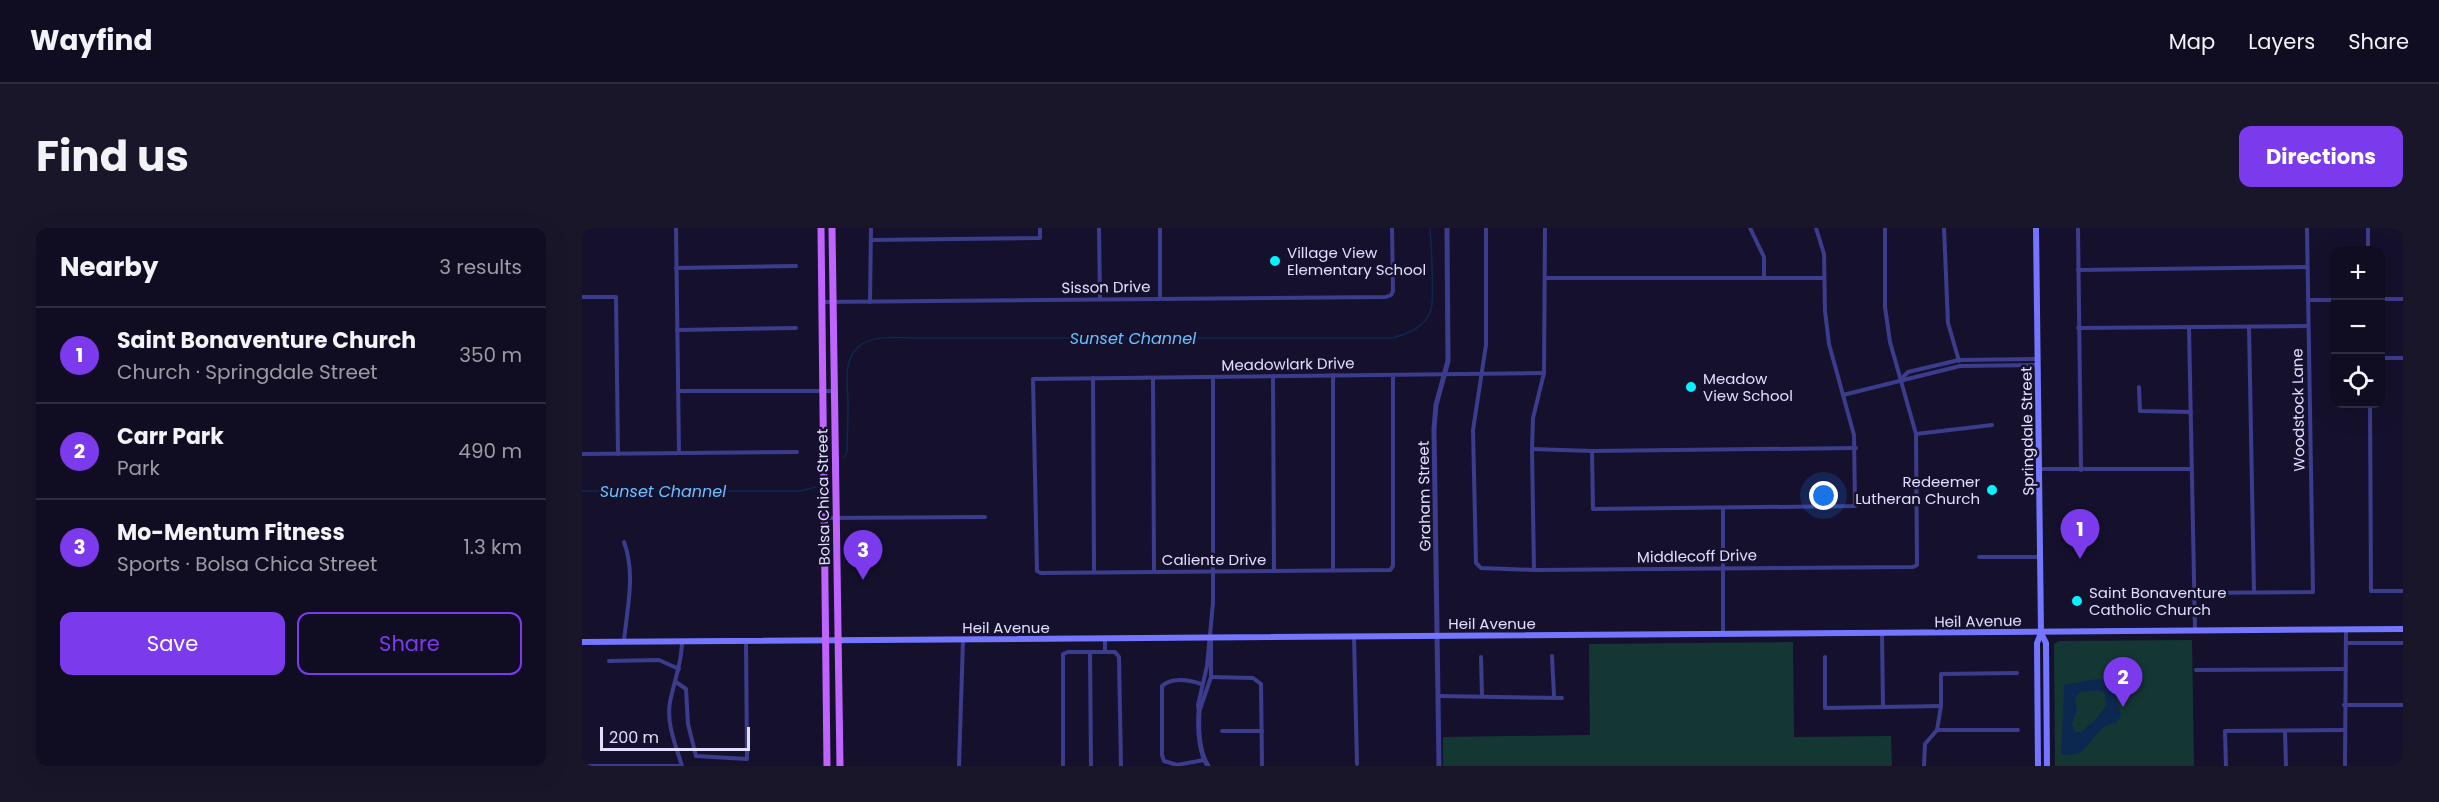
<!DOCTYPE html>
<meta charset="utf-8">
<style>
:root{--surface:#100d22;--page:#19162a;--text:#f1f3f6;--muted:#9c9ca5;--line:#302d40;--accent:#7c3aed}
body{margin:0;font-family:Poppins,sans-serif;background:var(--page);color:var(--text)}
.controls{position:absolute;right:18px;top:18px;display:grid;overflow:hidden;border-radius:12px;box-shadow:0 6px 24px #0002}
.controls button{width:54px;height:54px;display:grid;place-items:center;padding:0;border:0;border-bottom:2px solid var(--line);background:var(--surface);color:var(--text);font:30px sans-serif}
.scale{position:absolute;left:18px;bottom:15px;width:150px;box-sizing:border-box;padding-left:6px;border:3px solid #e0ddff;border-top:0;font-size:16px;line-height:21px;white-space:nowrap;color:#e0ddff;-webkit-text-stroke:4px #15112d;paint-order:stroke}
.you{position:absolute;left:1242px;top:268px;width:21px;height:21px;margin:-15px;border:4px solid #fff;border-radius:50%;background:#1a73e8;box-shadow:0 0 0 9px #1a73e833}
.badge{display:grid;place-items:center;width:39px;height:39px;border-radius:50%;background:var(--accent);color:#fff;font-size:20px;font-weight:700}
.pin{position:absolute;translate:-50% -50px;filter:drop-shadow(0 2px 3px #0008)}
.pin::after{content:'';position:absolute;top:32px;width:21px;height:18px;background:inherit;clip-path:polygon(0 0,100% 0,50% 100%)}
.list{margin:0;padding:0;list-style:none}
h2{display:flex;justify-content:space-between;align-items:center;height:78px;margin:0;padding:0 24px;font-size:26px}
h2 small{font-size:20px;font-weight:400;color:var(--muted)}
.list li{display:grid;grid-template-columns:39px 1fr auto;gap:18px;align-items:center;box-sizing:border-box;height:96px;padding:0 24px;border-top:2px solid var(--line)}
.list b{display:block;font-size:22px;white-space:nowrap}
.list p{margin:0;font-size:20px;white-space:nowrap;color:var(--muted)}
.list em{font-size:20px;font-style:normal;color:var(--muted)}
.actions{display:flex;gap:12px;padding:18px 24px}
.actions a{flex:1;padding:14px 0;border:2px solid var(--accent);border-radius:12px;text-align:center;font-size:21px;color:var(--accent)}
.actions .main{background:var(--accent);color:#fff}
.icon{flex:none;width:33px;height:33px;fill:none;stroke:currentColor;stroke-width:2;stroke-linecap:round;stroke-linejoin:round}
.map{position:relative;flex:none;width:1821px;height:538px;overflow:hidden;border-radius:12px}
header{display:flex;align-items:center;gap:36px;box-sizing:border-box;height:84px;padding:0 30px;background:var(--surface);border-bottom:2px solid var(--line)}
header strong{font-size:28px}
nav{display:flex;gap:33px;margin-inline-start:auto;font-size:21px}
.intro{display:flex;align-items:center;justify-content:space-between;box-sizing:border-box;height:144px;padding:0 36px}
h1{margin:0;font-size:42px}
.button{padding:15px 27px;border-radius:12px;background:var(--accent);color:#fff;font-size:21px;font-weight:700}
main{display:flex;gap:36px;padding:0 36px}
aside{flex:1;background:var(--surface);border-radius:12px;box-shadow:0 6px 24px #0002}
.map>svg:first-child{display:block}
.green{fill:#143734}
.water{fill:#0d2850;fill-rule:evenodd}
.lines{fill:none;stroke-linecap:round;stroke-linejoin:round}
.stream{stroke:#0d2850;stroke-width:1.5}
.minor{stroke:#3c3c8c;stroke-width:4}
.tertiary{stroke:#3c3c8c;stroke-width:5}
.secondary{stroke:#7476ff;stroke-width:6}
.primary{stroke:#bf64ff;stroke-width:7}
.poi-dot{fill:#09f0ff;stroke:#15112d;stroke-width:2}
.labels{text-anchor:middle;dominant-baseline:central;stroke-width:5;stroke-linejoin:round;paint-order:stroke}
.poi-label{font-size:15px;fill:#e0ddff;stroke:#15112d;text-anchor:start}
.street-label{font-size:15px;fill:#e0ddff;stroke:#15112d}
.water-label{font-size:16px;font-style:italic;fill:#6bc0ff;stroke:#15112d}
</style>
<header>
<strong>Wayfind</strong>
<nav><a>Map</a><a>Layers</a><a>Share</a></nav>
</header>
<div class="intro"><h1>Find us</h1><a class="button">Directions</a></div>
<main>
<aside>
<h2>Nearby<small>3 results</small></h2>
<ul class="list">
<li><span class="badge">1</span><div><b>Saint Bonaventure Church</b><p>Church · Springdale Street</p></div><em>350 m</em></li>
<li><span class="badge">2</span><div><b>Carr Park</b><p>Park</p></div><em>490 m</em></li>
<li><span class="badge">3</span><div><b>Mo-Mentum Fitness</b><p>Sports · Bolsa Chica Street</p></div><em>1.3 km</em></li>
</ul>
<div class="actions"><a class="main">Save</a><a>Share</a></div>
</aside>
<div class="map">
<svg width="1821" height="538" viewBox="0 0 1821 538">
<rect width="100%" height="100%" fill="#15112d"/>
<g class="green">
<polygon points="1610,412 1612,538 1473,538 1472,416 1477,413"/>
<polygon points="1211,414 1212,509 1309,508 1310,538 861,538 861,509 1008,507 1007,416"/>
</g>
<path class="water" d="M1515,451C1530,453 1533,460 1535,474C1537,484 1543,486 1534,495C1509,496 1510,534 1479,526L1482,457ZM1516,462L1523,466L1524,477L1515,490L1499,504H1493L1490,497L1495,482L1493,470L1498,464Z"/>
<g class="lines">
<g class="stream">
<path d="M262,230L265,224C265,210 266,196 266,182C267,161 259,135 276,119C290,106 319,110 336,110H810C825,106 840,101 848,85C853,75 849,15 848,0"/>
<polyline points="0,263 218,263 234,259"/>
</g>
<g class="minor">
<polyline points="94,0 97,225"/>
<polyline points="517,0 518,71"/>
<polyline points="578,0 578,70"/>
<polyline points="904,0 904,117 891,202 894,335 899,340 952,342 1331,339 1335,337 1334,206 1308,114 1303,79 1303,0"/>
<polyline points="1168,0 1182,29 1182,49"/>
<polyline points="1362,0 1366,95 1377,133"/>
<polyline points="1496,0 1499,242"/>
<polyline points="1786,0 1786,22"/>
<polyline points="289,12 458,10 458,0"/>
<polyline points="94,40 214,38"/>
<polyline points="1496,42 1725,39"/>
<polyline points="963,50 1242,50"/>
<polyline points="0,69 34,69 36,226"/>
<polyline points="1798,71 1821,71"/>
<polyline points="1726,72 1754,72"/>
<polyline points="240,74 804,69 809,67 811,63 810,0"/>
<polyline points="288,74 289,0"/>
<polyline points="1607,99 1613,402"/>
<polyline points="1667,99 1672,364"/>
<polyline points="1496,100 1726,98"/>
<polyline points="95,102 214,100"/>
<polyline points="1798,130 1821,130"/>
<polyline points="751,147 751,342"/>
<polyline points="811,147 811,338 808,342 459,345 455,343 451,151 962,145"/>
<polyline points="691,148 692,343"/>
<polyline points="511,150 512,344"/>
<polyline points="571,150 572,343"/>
<polyline points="1320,150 1326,144 1377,132 1455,131"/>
<polyline points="1557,159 1558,183 1609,184"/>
<polyline points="96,163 253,163"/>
<polyline points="1261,167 1378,138 1455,137"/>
<polyline points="1788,176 1789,363 1821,363"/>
<polyline points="1334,206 1410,197"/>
<polyline points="950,221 1010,223 1274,220"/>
<polyline points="1010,223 1011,281 1273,278 1272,207 1247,116 1243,83 1242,26 1234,0"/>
<polyline points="0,226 215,224"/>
<polyline points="1457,241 1609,241"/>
<polyline points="1141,280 1141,406"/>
<polyline points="243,290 403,289"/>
<polyline points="1397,329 1458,329"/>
<polyline points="952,342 950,221 951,190 962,145 963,0"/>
<polyline points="1611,365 1731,364 1725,0"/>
<polyline points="1300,406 1301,479"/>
<polyline points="772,409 775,536"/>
<polyline points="523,410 523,424"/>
<path d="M42,413C45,380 54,346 42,314"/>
<polyline points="1764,415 1821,415"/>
<polyline points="508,424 509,538"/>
<polyline points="970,428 972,468"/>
<polyline points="899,429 900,468"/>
<polyline points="1243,429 1243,480 1359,478"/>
<polyline points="27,433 77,432 97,441"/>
<polyline points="1614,442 1764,441"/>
<polyline points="629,449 671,450 679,456 680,538"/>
<polyline points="94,454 104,461 106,496 114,528 165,531 164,413"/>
<path d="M619,456C607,452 591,449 580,458V527L582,533L595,537L622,532"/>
<polyline points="857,468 980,470"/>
<polyline points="1762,477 1821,477"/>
<polyline points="617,484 616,477 625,438 631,375 631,149"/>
<polyline points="617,484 629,449 629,413"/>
<polyline points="1355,502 1436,502"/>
<polyline points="640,503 680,503"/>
<polyline points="1703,504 1704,538"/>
<polyline points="6,538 99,538"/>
<path d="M100,538C94,518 84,495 88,474C92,453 100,435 100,414"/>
<polyline points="377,538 381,412"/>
<polyline points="481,538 481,426 486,424 533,424 537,429 539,538"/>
<polyline points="1342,538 1343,516 1355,502 1359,478 1359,446 1435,445"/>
<polyline points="1644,538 1643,503 1762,502"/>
<polyline points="1763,538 1764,401"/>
</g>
<g class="tertiary">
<path d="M617,484C616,501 617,524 626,538"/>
<polyline points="857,538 852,201 854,177 866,133 865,0"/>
</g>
<g class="secondary">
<polyline points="1454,0 1459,405 1455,415 1456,538"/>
<polyline points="1459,405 1464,415 1465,538"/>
<polyline points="0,414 1821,401"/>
</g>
<g class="primary">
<polyline points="239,0 245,538"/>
<polyline points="250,0 258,538"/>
</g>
</g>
<g class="poi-dot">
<circle cx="693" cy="33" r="6"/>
<circle cx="1109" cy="159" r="6"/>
<circle cx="1410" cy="262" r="6"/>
<circle cx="1495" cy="373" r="6"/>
</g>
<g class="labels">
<g class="poi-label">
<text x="705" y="24">Village View<tspan x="705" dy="17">Elementary School</tspan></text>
<text x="1121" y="150">Meadow<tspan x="1121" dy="17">View School</tspan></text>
<text x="1398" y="253" text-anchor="end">Redeemer<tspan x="1398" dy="17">Lutheran Church</tspan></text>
<text x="1507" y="364">Saint Bonaventure<tspan x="1507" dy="17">Catholic Church</tspan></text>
</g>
<g class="street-label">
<text transform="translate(524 59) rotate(-1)">Sisson Drive</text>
<text transform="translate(706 136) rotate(-1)">Meadowlark Drive</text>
<text transform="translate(1716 182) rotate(-91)">Woodstock Lane</text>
<text transform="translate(1445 203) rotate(-91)">Springdale Street</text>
<text transform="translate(842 268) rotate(-91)">Graham Street</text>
<text transform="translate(241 269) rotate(-91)">Bolsa Chica Street</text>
<text transform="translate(1115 328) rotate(-1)">Middlecoff Drive</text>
<text x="632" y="331">Caliente Drive</text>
<text transform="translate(1396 393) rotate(-1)">Heil Avenue</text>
<text x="910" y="395">Heil Avenue</text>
<text x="424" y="399">Heil Avenue</text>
</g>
<g class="water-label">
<text x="551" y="110">Sunset Channel</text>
<text x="81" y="263">Sunset Channel</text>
</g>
</g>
</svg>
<div class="controls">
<button>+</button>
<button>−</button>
<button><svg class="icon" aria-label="locate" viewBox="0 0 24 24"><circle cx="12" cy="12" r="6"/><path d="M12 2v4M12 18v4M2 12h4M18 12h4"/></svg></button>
</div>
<div class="scale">200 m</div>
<div class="you"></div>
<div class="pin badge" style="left:1498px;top:331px">1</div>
<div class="pin badge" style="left:1541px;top:479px">2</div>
<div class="pin badge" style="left:281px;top:352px">3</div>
</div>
</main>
